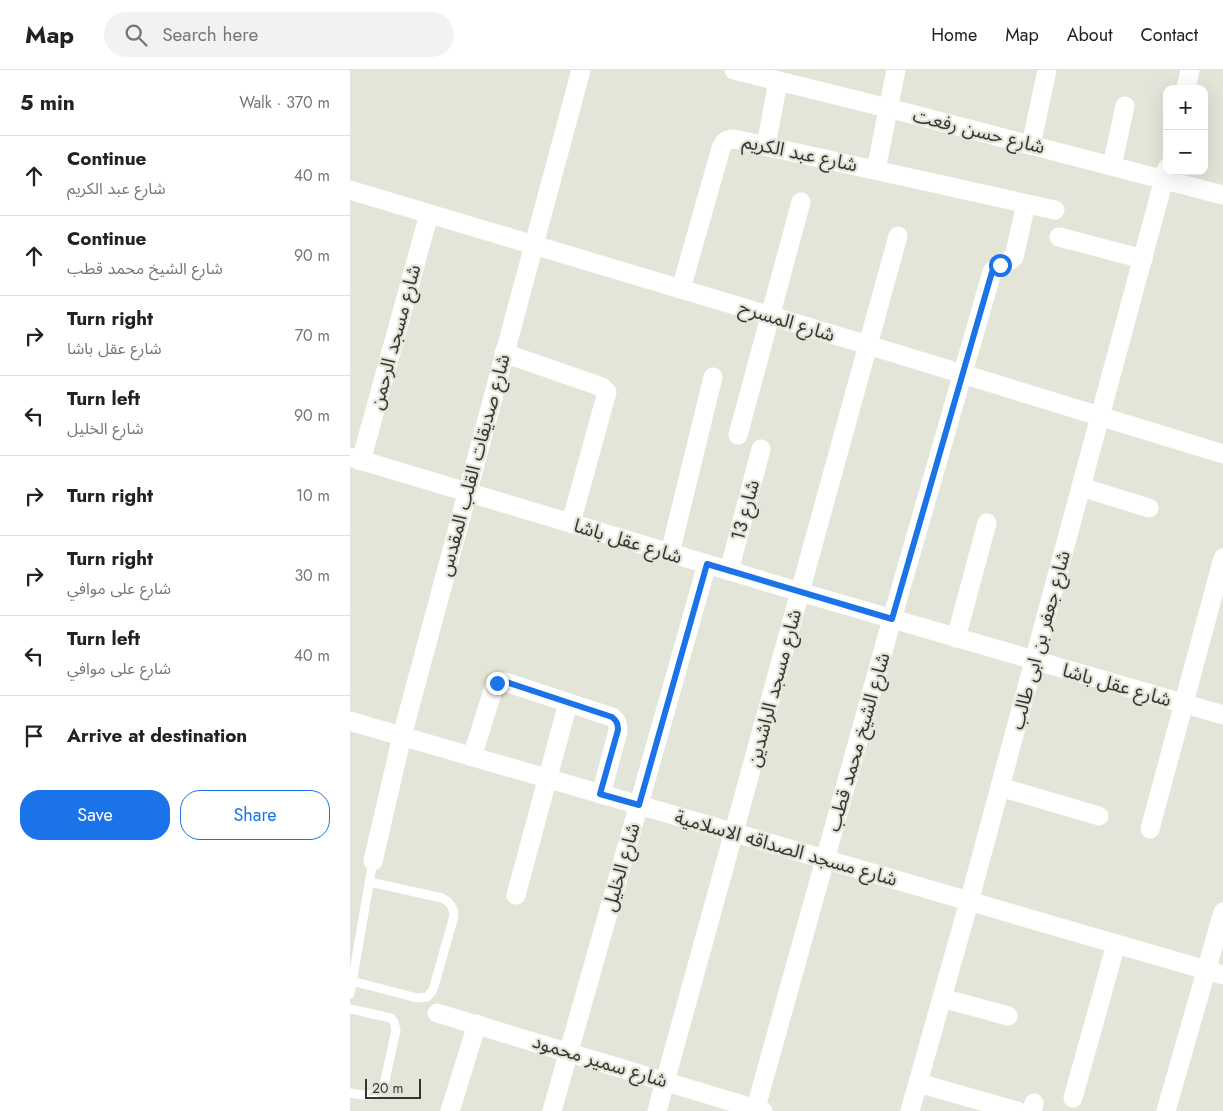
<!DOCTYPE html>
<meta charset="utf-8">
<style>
:root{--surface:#fff;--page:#f2f2f2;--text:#222;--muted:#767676;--line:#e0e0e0;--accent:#1a73e8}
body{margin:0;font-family:Jost,"Noto Sans Arabic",sans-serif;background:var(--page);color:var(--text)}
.controls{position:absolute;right:15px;top:15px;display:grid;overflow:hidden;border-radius:10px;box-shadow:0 5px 20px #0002}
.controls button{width:45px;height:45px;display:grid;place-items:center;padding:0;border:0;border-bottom:1px solid var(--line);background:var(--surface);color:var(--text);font:25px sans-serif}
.scale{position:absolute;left:15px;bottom:12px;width:56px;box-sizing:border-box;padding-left:5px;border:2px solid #353631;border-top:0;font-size:14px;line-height:18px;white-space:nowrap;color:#353631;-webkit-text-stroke:4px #e4e5d9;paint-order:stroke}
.stop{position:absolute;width:15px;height:15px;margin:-11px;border:4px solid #1a73e8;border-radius:50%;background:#fff}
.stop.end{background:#1a73e8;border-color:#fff;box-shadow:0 1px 5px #0008}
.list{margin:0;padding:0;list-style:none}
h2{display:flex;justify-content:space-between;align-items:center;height:65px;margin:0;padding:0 20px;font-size:21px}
h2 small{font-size:16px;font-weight:400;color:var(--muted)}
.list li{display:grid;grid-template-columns:32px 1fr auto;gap:15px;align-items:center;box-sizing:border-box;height:80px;padding:0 20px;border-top:1px solid var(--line)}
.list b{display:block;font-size:19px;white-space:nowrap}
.list p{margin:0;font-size:16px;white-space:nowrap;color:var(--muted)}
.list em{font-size:16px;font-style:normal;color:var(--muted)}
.actions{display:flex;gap:10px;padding:15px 20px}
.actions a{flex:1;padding:11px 0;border:1px solid var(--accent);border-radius:20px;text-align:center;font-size:18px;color:var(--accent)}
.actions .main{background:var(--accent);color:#fff}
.icon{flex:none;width:28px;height:28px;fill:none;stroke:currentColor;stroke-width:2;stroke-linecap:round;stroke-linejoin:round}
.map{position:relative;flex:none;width:873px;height:1041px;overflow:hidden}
header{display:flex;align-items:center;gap:30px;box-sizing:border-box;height:70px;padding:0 25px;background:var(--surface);border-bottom:1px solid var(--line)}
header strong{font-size:24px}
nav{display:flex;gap:28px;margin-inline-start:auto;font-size:18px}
.search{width:350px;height:45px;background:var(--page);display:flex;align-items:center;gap:12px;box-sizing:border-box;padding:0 18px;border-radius:28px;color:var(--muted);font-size:19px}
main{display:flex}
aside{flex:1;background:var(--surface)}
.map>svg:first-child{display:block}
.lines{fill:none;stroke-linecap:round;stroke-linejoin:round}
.lane{stroke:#fff;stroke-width:9}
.street{stroke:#fff;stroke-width:19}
.route{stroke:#1a73e8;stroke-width:6}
.labels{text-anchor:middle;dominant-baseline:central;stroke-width:4.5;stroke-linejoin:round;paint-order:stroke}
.street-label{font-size:19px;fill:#353631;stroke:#e4e5d9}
</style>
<header>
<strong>Map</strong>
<div class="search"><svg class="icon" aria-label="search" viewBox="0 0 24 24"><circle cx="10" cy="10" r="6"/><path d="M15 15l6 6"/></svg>Search here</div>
<nav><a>Home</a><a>Map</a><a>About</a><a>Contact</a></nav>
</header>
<main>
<aside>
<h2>5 min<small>Walk · 370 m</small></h2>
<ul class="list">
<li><svg class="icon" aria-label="ahead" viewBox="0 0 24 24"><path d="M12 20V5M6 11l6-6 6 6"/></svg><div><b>Continue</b><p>شارع عبد الكريم</p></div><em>40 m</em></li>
<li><svg class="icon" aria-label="ahead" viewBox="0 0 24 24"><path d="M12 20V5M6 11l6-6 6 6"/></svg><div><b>Continue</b><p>شارع الشيخ محمد قطب</p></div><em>90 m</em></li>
<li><svg class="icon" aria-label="right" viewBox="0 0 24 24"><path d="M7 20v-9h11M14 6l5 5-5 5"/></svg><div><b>Turn right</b><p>شارع عقل باشا</p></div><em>70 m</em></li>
<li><svg class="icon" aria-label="left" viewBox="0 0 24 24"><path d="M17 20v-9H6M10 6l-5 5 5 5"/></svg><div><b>Turn left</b><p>شارع الخليل</p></div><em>90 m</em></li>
<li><svg class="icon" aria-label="right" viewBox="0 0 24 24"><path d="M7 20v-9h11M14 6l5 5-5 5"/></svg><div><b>Turn right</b></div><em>10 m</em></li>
<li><svg class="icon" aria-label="right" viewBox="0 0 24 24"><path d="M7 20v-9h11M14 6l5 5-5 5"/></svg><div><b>Turn right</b><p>شارع على موافي</p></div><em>30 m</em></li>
<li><svg class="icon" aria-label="left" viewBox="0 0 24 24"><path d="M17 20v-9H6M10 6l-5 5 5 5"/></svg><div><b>Turn left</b><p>شارع على موافي</p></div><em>40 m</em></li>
<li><svg class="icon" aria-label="arrive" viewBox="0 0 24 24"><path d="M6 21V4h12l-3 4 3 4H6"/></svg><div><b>Arrive at destination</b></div></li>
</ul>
<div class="actions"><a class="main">Save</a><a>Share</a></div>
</aside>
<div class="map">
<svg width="873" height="1041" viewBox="0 0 873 1041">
<rect width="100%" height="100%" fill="#e4e5d9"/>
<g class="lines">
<g class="lane">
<path d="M2,911L67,928L77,927L83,920L104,846C104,837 100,832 92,828L20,812"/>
<polyline points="0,924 23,791"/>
<path d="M0,939L41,948L44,952L46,960L34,1015C25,1029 14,1025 0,1023"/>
</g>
<g class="street">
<polyline points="384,0 538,38 873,125"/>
<polyline points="836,19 840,0"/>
<polyline points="681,75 697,0"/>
<polyline points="416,76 428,11"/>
<polyline points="762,96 775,36"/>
<polyline points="526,100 546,0"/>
<polyline points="0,120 518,275 873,384"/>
<polyline points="709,167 793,189"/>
<path d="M331,219L371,78C374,71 377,69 384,69L705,140"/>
<polyline points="154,283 252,317 257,322 221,453"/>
<polyline points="388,365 451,132"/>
<polyline points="0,387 450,522 873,645"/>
<polyline points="11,391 79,144"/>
<polyline points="731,417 799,438"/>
<polyline points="320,483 363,307"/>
<polyline points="379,501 411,379"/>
<polyline points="606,568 637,453"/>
<polyline points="0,651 873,905"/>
<path d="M122,687L144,617C147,612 150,611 155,612L262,647C267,651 268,654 268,661L251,724"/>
<polyline points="650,717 749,746"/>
<polyline points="800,759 873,488"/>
<polyline points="23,791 52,666 231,0"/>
<polyline points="166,825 218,633"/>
<polyline points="592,928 658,946"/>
<polyline points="87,943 413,1041"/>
<polyline points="568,1013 667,1041"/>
<polyline points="723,1028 766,874"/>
<polyline points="100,1041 127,954"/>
<polyline points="202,1041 357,494"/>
<polyline points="307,1041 548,166"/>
<path d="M405,1041L542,549L642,202C648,194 657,194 664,187L676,134"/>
<polyline points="560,1041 619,832 817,98"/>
<polyline points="682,1041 684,1033"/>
<polyline points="816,1041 873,842"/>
</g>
</g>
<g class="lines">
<path class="route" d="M147,613L151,611L156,612L262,647C267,651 268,654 268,660L250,724L289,735L357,494L542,549L642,202L650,195"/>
</g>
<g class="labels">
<g class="street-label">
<text transform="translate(629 61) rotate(14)">شارع حسن رفعت</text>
<text transform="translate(450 83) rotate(12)">شارع عبد الكريم</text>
<text transform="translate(437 251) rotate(17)">شارع المسرح</text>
<text transform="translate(45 267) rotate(-75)">شارع مسجد الرحمن</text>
<text transform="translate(124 395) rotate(-75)">شارع صديقات القلب المقدس</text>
<text transform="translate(395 440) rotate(-75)">شارع 13</text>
<text transform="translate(278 471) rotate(17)">شارع عقل باشا</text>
<text transform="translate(690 570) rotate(-75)">شارع جعفر بن ابى طالب</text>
<text transform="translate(767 615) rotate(16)">شارع عقل باشا</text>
<text transform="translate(424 618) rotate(-75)">شارع مسجد الراشدين</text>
<text transform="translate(508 672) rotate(-74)">شارع الشيخ محمد قطب</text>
<text transform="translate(436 778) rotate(16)">شارع مسجد الصداقه الاسلامية</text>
<text transform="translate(271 797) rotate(-74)">شارع الخليل</text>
<text transform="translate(250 991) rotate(17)">شارع سمير محمود</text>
</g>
</g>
</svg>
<div class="controls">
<button>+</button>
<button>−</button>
</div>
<div class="scale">20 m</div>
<div class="stop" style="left:650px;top:195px"></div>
<div class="stop end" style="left:147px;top:613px"></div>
</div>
</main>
